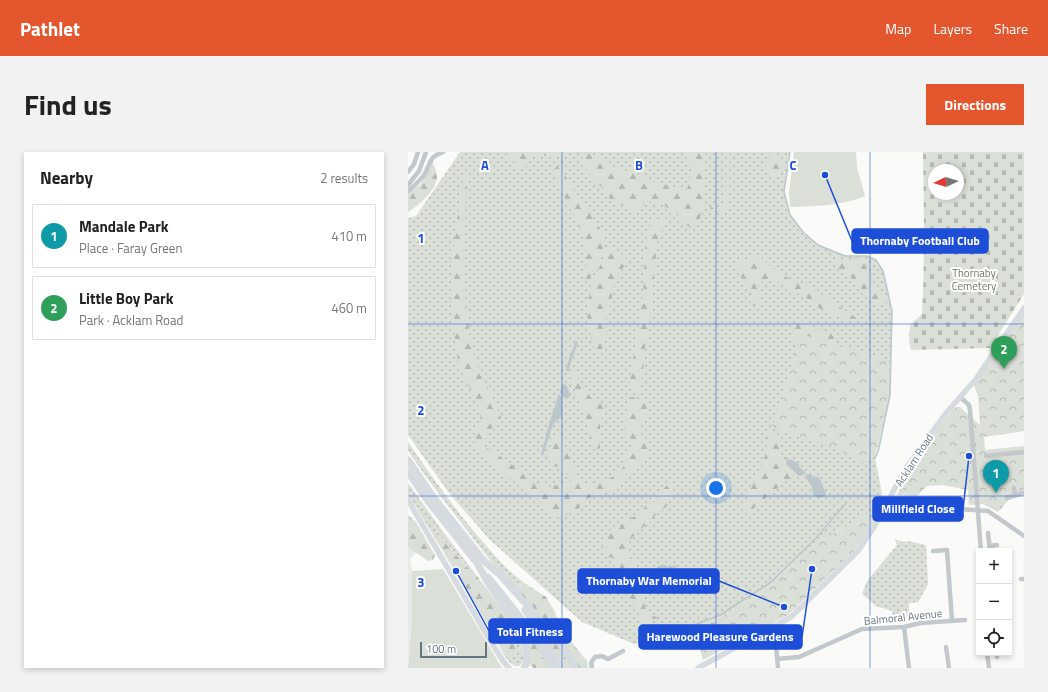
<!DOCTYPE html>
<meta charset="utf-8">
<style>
:root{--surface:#fff;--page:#f2f2f2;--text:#222;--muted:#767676;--line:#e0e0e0;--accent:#e4572e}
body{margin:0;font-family:"Titillium Web",sans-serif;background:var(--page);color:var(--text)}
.controls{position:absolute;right:12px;bottom:12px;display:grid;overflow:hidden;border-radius:0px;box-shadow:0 2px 6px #0003}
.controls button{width:36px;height:36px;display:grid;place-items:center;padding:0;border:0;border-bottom:1px solid var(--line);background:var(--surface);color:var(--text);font:20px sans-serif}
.compass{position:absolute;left:520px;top:12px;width:36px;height:36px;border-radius:50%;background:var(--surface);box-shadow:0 2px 6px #0003;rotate:266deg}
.scale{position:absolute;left:12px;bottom:10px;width:67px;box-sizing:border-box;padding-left:4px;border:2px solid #657683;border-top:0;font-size:11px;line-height:14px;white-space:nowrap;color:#657683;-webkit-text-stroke:3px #fff;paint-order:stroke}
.you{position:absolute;left:308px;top:336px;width:14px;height:14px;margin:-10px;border:3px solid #fff;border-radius:50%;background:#1a73e8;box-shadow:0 0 0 6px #1a73e833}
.badge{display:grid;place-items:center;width:26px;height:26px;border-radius:50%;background:var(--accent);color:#fff;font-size:13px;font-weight:700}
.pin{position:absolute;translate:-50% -33px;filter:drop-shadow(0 1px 2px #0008)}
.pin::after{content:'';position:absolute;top:21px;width:14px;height:12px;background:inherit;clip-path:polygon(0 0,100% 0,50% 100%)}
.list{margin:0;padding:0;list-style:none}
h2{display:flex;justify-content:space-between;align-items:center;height:52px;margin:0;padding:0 16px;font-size:17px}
h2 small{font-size:13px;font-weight:400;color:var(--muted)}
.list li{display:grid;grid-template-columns:26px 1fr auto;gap:12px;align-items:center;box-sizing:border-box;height:64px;margin:0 8px 8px;padding:0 8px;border:1px solid var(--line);border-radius:0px}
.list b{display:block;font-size:15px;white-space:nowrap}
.list p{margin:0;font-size:13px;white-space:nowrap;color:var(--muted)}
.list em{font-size:13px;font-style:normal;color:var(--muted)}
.icon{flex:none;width:22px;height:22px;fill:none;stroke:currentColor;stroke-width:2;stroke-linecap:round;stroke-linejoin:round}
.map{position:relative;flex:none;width:616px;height:516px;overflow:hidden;border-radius:0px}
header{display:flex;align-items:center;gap:24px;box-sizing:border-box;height:56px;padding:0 20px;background:var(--accent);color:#fff}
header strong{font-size:19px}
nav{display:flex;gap:22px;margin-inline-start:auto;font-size:14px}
.intro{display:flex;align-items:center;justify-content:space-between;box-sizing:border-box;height:96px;padding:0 24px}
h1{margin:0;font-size:28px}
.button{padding:10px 18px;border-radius:0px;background:var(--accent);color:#fff;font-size:14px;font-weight:700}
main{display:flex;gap:24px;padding:0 24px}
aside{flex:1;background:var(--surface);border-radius:0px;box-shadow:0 2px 6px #0003}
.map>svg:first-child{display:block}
.built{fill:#e8e9e9}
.grass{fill:url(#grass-dots)}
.forest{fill:url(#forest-firs)}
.cemetery{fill:url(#cemetery-stones);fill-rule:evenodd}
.park{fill:url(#park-crowns)}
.garden{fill:#dadfd7}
.water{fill:#bbc7cb}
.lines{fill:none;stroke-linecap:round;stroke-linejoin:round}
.stream{stroke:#bbc7cb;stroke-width:1.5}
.minor{stroke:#c3c8cc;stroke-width:4.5}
.major{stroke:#d6dbdf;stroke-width:5.5}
.highway{stroke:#d6dbdf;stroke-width:7}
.grid{fill:none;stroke:#1d4ed8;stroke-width:1;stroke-opacity:0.55}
.labels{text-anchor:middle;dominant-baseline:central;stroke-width:4;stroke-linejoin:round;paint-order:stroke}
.park-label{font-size:11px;fill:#687a64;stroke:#fff}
.street-label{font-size:11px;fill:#657683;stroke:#fff}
.grid-label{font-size:13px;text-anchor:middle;font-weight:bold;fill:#1d4ed8;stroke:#fff;stroke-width:4;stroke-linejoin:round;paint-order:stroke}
.leader{fill:none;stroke:#1d4ed8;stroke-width:1.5}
.callout-dot{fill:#1d4ed8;stroke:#fff;stroke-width:1.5}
.callout{fill:#1d4ed8;stroke:#1d4ed8;stroke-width:1.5}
.callout-label{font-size:12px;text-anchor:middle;font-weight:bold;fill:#fff}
</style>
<header>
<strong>Pathlet</strong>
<nav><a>Map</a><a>Layers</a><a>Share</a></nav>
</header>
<div class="intro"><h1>Find us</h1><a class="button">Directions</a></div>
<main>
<aside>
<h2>Nearby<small>2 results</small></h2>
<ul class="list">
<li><span class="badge" style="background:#0f9aa8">1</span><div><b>Mandale Park</b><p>Place · Faray Green</p></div><em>410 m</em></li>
<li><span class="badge" style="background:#2e9e5b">2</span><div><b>Little Boy Park</b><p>Park · Acklam Road</p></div><em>460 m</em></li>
</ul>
</aside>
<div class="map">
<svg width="616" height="516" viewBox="0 0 616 516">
<defs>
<pattern id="grass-dots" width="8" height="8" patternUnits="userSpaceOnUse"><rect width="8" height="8" fill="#dadfd7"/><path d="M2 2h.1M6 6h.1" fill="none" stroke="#b4b9b4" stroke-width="1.8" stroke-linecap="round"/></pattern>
<pattern id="forest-firs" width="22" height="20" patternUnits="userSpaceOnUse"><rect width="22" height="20" fill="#dadfd7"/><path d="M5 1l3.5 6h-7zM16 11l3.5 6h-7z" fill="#b4b9b4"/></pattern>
<pattern id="cemetery-stones" width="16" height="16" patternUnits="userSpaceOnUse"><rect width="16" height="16" fill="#dadfd7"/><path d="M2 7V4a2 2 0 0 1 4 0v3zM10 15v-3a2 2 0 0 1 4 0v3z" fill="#b4b9b4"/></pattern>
<pattern id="park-crowns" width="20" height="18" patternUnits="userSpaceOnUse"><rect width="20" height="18" fill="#dadfd7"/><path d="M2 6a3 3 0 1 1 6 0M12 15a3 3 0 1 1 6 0" fill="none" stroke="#b4b9b4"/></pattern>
</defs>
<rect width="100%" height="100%" fill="#fafaf8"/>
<polygon class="built" points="0,395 8,400 2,407 4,419 4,466 0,508"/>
<g class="grass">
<polygon points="52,0 382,0 376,40 382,63 396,81 410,93 437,104 459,104 468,108 475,119 484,159 482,243 467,306 476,352 402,395 358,437 312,465 286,476 238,490 226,492 174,470 82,388 41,341 0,283 0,66 8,64"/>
<path d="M0,290C24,325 48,359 76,391C88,405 100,419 115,430L108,438L88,416L21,329L0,299Z"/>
<polygon points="0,331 33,377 69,424 58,414 32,384 28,388 0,342"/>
<polygon points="487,387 495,390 500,389 518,393 520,433 510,450 501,451 501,467 485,467 484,459 468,454 454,442 459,429 489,393 487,388"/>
<path d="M109,482L116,506C115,510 114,512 111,514C100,516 92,495 88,488L100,505L107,501L109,491L106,483Z"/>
</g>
<g class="forest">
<path d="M97,0H158L155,4C149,4 125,2 122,6C120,8 119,13 116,17L108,14V11L102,7Z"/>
<path d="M181,0L215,20L223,19L243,29L279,38C282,28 287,13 278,6L277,0H298C298,9 296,19 296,28C295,50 298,57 287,77L282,76C272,64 255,48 238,50L229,59L224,60L218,55L202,47L196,38L174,14L173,9L175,3Z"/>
<polygon points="319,0 322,0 320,59 302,60 303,55 317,55"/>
<path d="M362,0H367L374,6L375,19C371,23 368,27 362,26C353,13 360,13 362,0Z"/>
<path d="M24,9C26,14 29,19 29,24C30,37 10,54 0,60V41L13,32Z"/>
<path d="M148,15H153C160,30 170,44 179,58C184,66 195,77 196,87C197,96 193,106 189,114C186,121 184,127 176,130C183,89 173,76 155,42C151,34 149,27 145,19Z"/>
<path d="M60,17C57,67 53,113 59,163C61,175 61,187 65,199C71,222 85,243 93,266L88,274L83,277L75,293L109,316L122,329L143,335L157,330H165C162,324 157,321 153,316L143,313L142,309L138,303V300L142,297L148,279L150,281L153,285L165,312L167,321L173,329L184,333C195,329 212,325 216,313C217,310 216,306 217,303C220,297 226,299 226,292L223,289L219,290L216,273L221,247L224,245L238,251L239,261L231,281V291L238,286C242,297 239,309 230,317C226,320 222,320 218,322C214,326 214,332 210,335C201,341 190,342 181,346C176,349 174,354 170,357C163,361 154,365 147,366L131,347L95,321L76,303L67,292L66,288L68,277L73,269L71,257L66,243L51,216L43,158V114L49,71L51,53L56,22Z"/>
<path d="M257,64L258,68L249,91L241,178L237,196V205L232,239L228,241L225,240L222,231C225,201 232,172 235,142C237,121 235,97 241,77C244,70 249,65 257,64Z"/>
<path d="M204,94L207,99L218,104V112L211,121L206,134L203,151L197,169L199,180L195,190L194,200L193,202C183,194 185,192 182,180C181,173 179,166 179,158C179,143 193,110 200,96Z"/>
<path d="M352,103L361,113L383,128L402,135L450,167H440L431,165L404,153L395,142L380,141L376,133L361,126L350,132L351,141L354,151L351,154L343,153C341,147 345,142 343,136L339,135L334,126L328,110Z"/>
<path d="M451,106L458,111L462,126L479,147L478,152L472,153C460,147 453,135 443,126C438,120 431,119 426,112L428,109Z"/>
<polygon points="390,170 397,170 407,177 427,182 430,188 427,191 395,194 389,193 383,184"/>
<polygon points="167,218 173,232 177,235 183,246 191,249 197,256 198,258 192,270 192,295 190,298 187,298 180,277 177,265 162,224 163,219"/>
<path d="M359,281L369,282L373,284L370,301L379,307C377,315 385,315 387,322L378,329L340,361L336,362L334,359L348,323L353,317L358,300Z"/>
<path d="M262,332H264V343L261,347L259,354L248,362L244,369L231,378L220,390L219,394L220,404L227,408L231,425L232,426L238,422L241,426L236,430L234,435C238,442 233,454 241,461C243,464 247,464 250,466L241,468L240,472L233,468L225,448L214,437L209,425L206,413V406L199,405L194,397C201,375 209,367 231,364L239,352L248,349L257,335Z"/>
<polygon points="0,363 8,370 25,400 27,403 25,408 20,409 0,395"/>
<polygon points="32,384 58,414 69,424 94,457 109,482 106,483 110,499 107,501 106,504 103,506 100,505 93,495 28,388"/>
<polygon points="115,430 138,445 147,460 152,476 179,509 180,516 171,516 108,438"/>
<polygon points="101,455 122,481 142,516 126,516 120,512"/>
<polygon points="133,475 146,489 165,516 156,516"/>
</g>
<path class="cemetery" d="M515,0H616V142L582,196L503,198L501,188L502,173L514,162C517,108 516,54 515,0ZM526,18H550V42H526Z"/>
<g class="park">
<polygon points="616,158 616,279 576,285 577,298 616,294 616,340 605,343 590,360 575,352 561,353 560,338 535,333 519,334 509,344 489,343 513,299 544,258 548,255 552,255 572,273 570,244 565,230"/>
<polygon points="393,182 481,208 481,243 467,304 458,312 425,295 364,276"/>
<polygon points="476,352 465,372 448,397 380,463 295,508 286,476 312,465 358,437 402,395"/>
</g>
<g class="garden">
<path d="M386,0H448L449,15L457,44C434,54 408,54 382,55L381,40Z"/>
<polygon points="35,417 94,516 0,516 4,466 4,419"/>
</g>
<g class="water">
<polygon points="168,189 170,190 160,219 158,219 162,203"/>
<polygon points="157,232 160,237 162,244 160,246 155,245 152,240 154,233"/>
<polygon points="151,242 154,245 154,262 153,265 145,272 135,304 133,303 142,269"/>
<path d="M379,307L384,308L391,312V315L397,320V322L391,324C390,323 379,313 378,312Z"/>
<polygon points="399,322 412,326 418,342 416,345 411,346 405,343 404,335 397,324"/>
<polygon points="255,412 261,415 268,413 269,414 265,419 259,423 253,418 250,418 249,415"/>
</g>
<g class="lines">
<g class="stream">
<polyline points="382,0 376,40 382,63 396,81 410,93 437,104 459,104 468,108 475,119 484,159 482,243 470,300 467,306"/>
<polyline points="281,475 312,463 363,430 408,386 438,351"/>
</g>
<g class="minor">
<polyline points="0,20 6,12 10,0"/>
<polyline points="0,33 11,19 18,0"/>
<path d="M0,39C6,34 11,30 16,23C23,12 20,5 35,0"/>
<polyline points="552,245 561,253 562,258 573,399"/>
<polyline points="578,304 616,300"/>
<polyline points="606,336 607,343"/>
<polyline points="599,346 616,341"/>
<polyline points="523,352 538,353 551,357 580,359 616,384"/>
<polyline points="580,381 582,399"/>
<polyline points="581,394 589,393"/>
<polyline points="525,399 539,398 544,469"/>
<polyline points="613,427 616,427"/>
<polyline points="496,475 501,516"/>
<polyline points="360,479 368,493 370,516"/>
<polyline points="538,495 541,516"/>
<polyline points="579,501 581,516"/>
<polyline points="589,501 589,505"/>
<polyline points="369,507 391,505 454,477 496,475 512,471 557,468"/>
<polyline points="184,516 183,511 187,505 194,504 200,507 215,499"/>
</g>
<g class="major">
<polyline points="0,348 80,485 95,509 101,516"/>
<polyline points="290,516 383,465 450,399 466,375 496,319 538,261 568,227 616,156"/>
</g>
<g class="highway">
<polyline points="0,308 26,346 76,409 92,423 150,488 168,516"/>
<polyline points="0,320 20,349 69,411 80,431 105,468 118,497 119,510 116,516"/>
<polyline points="80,425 124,480 145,516"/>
<polyline points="117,458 135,484 152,516"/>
</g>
</g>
<path class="grid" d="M154,0V516M308,0V516M462,0V516M0,172H616M0,344H616"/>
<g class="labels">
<g class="park-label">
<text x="566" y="121">Thornaby<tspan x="566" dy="13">Cemetery</tspan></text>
</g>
<g class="street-label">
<text transform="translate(506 308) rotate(-57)">Acklam Road</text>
<text transform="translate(495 465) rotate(-6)">Balmoral Avenue</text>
</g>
</g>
<g class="grid-label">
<text x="77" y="18">A</text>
<text x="231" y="18">B</text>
<text x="385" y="18">C</text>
<text x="13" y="91">1</text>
<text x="13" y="263">2</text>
<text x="13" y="435">3</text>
</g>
<path class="leader" d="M417 23L444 89M561 304L555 357M376 455L311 429M48 419L81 479M404 417L394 485"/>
<g class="callout-dot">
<circle cx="417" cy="23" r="4"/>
<circle cx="561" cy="304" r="4"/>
<circle cx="376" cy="455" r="4"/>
<circle cx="48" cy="419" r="4"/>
<circle cx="404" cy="417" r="4"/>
</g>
<g class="callout">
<rect x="444" y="77" width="136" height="24" rx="4"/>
<rect x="465" y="345" width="90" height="24" rx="4"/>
<rect x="170" y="417" width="141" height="24" rx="4"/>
<rect x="81" y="467" width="82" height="24" rx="4"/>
<rect x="231" y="473" width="163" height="24" rx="4"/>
</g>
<g class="callout-label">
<text x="512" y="93">Thornaby Football Club</text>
<text x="510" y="361">Millfield Close</text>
<text x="241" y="433">Thornaby War Memorial</text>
<text x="122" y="484">Total Fitness</text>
<text x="312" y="489">Harewood Pleasure Gardens</text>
</g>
</svg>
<div class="controls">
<button>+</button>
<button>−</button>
<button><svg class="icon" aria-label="locate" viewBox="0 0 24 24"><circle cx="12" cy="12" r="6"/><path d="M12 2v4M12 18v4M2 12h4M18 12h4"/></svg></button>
</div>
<svg class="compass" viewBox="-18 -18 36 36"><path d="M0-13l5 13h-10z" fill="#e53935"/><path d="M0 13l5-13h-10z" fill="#767676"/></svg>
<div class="scale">100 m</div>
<div class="you"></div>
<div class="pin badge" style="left:588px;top:341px;background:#0f9aa8">1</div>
<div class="pin badge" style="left:596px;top:217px;background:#2e9e5b">2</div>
</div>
</main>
